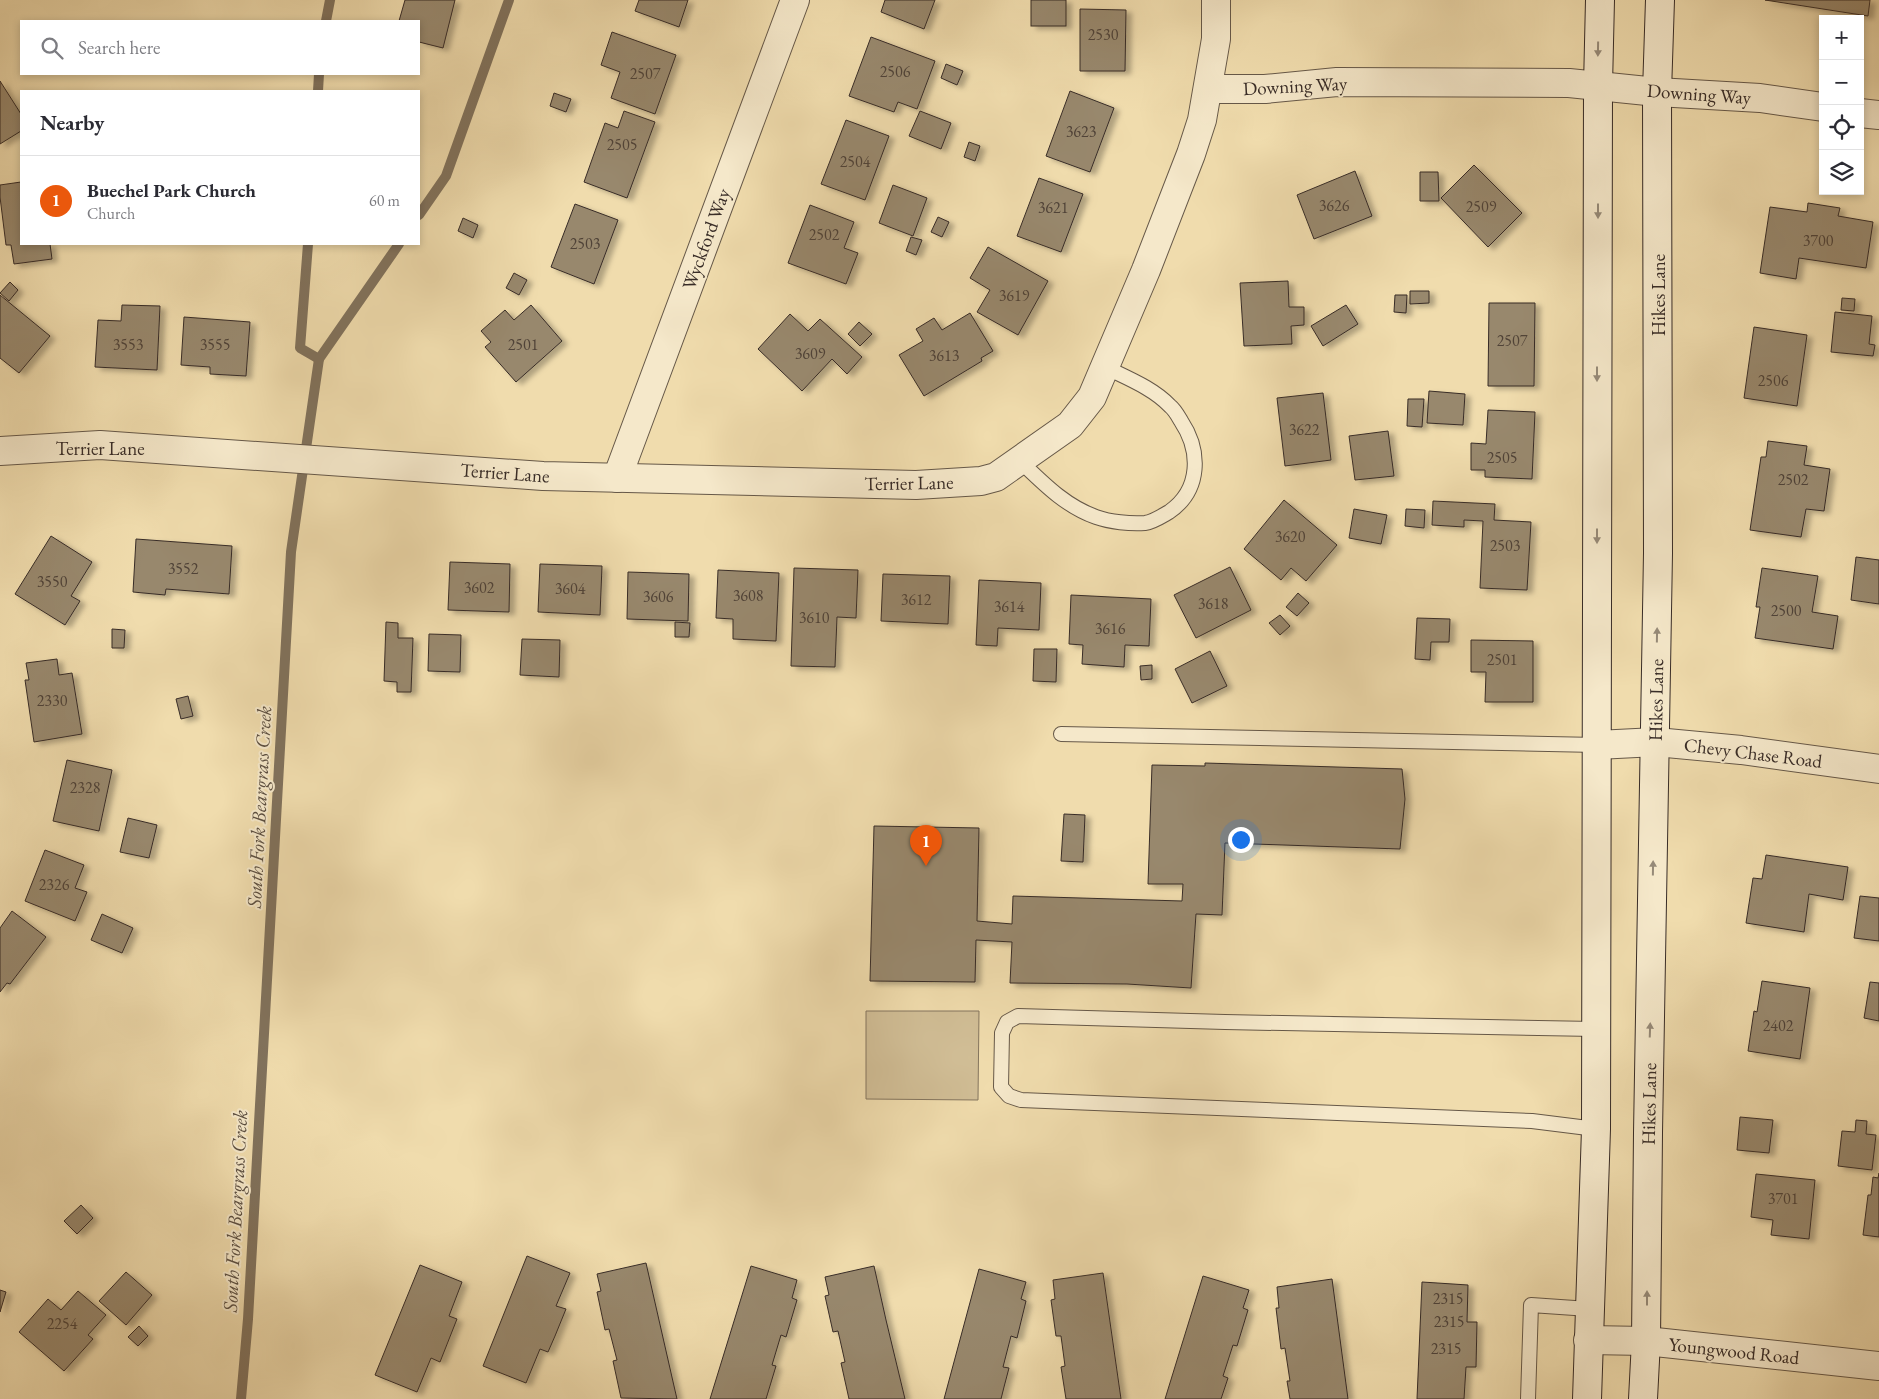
<!DOCTYPE html>
<meta charset="utf-8">
<style>
:root{--surface:#fff;--page:#f7f7f7;--text:#2b2b33;--muted:#7c7c81;--line:#e1e1e2;--accent:#ea580c}
body{margin:0;font-family:"EB Garamond",serif;background:var(--page);color:var(--text)}
.controls{position:absolute;right:15px;top:15px;display:grid;overflow:hidden;border-radius:0px;box-shadow:0 2px 8px #0003}
.controls button{width:45px;height:45px;display:grid;place-items:center;padding:0;border:0;border-bottom:1px solid var(--line);background:var(--surface);color:var(--text);font:25px sans-serif}
.you{position:absolute;left:1240px;top:839px;width:18px;height:18px;margin:-12px;border:4px solid #fff;border-radius:50%;background:#1a73e8;box-shadow:0 0 0 8px #1a73e833}
.badge{display:grid;place-items:center;width:32px;height:32px;border-radius:50%;background:var(--accent);color:#fff;font-size:16px;font-weight:700}
.pin{position:absolute;translate:-50% -41px;filter:drop-shadow(0 1px 2px #0008)}
.pin::after{content:'';position:absolute;top:26px;width:18px;height:15px;background:inherit;clip-path:polygon(0 0,100% 0,50% 100%)}
.list{margin:0;padding:0;list-style:none}
h2{display:flex;justify-content:space-between;align-items:center;height:65px;margin:0;padding:0 20px;font-size:21px}
h2 small{font-size:16px;font-weight:400;color:var(--muted)}
.list li{display:grid;grid-template-columns:32px 1fr auto;gap:15px;align-items:center;box-sizing:border-box;height:90px;padding:0 20px;border-top:1px solid var(--line)}
.list b{display:block;font-size:19px;white-space:nowrap}
.list p{margin:0;font-size:16px;white-space:nowrap;color:var(--muted)}
.list em{font-size:16px;font-style:normal;color:var(--muted)}
.icon{flex:none;width:28px;height:28px;fill:none;stroke:currentColor;stroke-width:2;stroke-linecap:round;stroke-linejoin:round}
.map{position:relative;flex:none;width:1879px;height:1399px;overflow:hidden}
.search{position:absolute;background:var(--surface);box-shadow:0 2px 8px #0003;left:20px;top:20px;width:400px;height:55px;display:flex;align-items:center;gap:12px;box-sizing:border-box;padding:0 18px;border-radius:0px;color:var(--muted);font-size:19px}
.panel{position:absolute;background:var(--surface);box-shadow:0 2px 8px #0003;left:20px;top:90px;width:400px;height:155px;border-radius:0px}
.map>svg:first-child{display:block}
.green{fill:#d1be96;stroke:#84755e}
.lines{fill:none;stroke-linecap:round;stroke-linejoin:round}
.stream{stroke:#81725c;stroke-width:10}
.building{fill:#98886d;stroke:#382c27;filter:url(#shadow)}
.lane-casing{stroke:#665848;stroke-width:16}
.street-casing{stroke:#665848;stroke-width:30}
.secondary-casing{stroke:#382c27;stroke-width:30}
.lane{stroke:#f5e8ca;stroke-width:14}
.street{stroke:#f5e8ca;stroke-width:28}
.secondary{stroke:#f5e8ca;stroke-width:28}
.oneway{fill:#968a78}
.labels{text-anchor:middle;dominant-baseline:central;stroke-width:4;stroke-linejoin:round;paint-order:stroke}
.number-label{font-size:16px;fill:#504338}
.street-label{font-size:19px;fill:#382c27;stroke:#f5e8ca}
.water-label{font-size:20px;font-style:italic;fill:#5c4f41;stroke:#f5e8ca}
</style>
<div class="map">
<svg width="1879" height="1399" viewBox="0 0 1879 1399">
<defs>
<filter id="shadow"><feDropShadow dx="5.5" dy="3" stdDeviation="2.5" flood-color="#0004"/></filter>
</defs>
<rect width="100%" height="100%" fill="#f0dcad"/>
<filter id="stains"><feTurbulence type="fractalNoise" baseFrequency=".004" numOctaves="4"/><feColorMatrix values="0 0 0 0 .2 0 0 0 0 .09 0 0 0 0 .02 0 0 0 .5 -.17"/></filter>
<radialGradient id="worn" r=".72"><stop offset=".6" stop-color="#630" stop-opacity="0"/><stop offset="1" stop-color="#630" stop-opacity=".3"/></radialGradient>
<polygon class="green" points="866,1011 979,1011 978,1100 866,1099"/>
<g class="lines">
<g class="stream">
<polyline points="326,21 330,0"/>
<polyline points="318,91 319,74"/>
<polyline points="419,215 446,176 509,0"/>
<polyline points="308,244 300,348 319,359"/>
<polyline points="241,1399 248,1319 291,552 319,359 399,244"/>
</g>
</g>
<g class="building">
<polygon points="405,0 455,0 443,48 419,42 419,21 399,21"/>
<polygon points="639,0 688,0 679,27 635,11"/>
<polygon points="885,0 935,0 924,29 881,12"/>
<rect x="1031" y="0" width="35" height="26"/>
<polygon points="1765,0 1870,0 1868,16"/>
<polygon points="1080,9 1126,10 1125,71 1080,71"/>
<polygon points="612,32 676,55 655,114 611,98 620,72 601,65"/>
<polygon points="871,37 935,61 917,109 898,102 894,112 849,96"/>
<polygon points="946,64 963,71 957,85 941,78"/>
<polygon points="0,81 21,114 21,131 0,144"/>
<polygon points="1070,91 1114,108 1090,172 1046,156"/>
<polygon points="554,93 571,99 566,112 550,106"/>
<polygon points="624,111 655,122 627,198 584,182 605,123 618,128"/>
<polygon points="920,111 951,123 941,149 909,136"/>
<polygon points="846,120 889,136 865,200 821,184"/>
<polygon points="969,142 980,146 975,161 964,157"/>
<polygon points="1474,165 1522,213 1488,247 1441,198"/>
<polygon points="1355,171 1372,216 1314,239 1297,195"/>
<polygon points="1420,172 1438,172 1439,201 1420,201"/>
<polygon points="1039,178 1083,194 1061,252 1017,236"/>
<polygon points="21,182 21,244 50,244 52,259 14,264 11,245 6,245 0,197 0,185"/>
<polygon points="893,185 927,198 913,236 879,223"/>
<polygon points="1808,203 1840,208 1838,216 1873,222 1866,268 1799,258 1796,279 1760,273 1770,207 1807,212"/>
<polygon points="575,204 618,220 594,284 551,267"/>
<polygon points="810,205 854,222 844,248 858,253 846,284 788,263"/>
<polygon points="938,217 949,222 942,237 931,232"/>
<polygon points="463,218 478,225 473,238 458,231"/>
<polygon points="911,237 922,240 916,255 906,251"/>
<polygon points="988,247 1048,281 1018,335 977,312 990,290 970,278"/>
<polygon points="514,273 527,280 519,295 506,288"/>
<polygon points="1288,281 1289,307 1304,307 1304,325 1291,326 1292,344 1244,346 1240,283"/>
<polygon points="10,282 18,290 9,301 0,293"/>
<polygon points="1410,291 1429,291 1429,303 1410,304"/>
<polygon points="0,295 50,336 19,373 0,358"/>
<polygon points="1395,295 1407,295 1406,313 1394,312"/>
<polygon points="1842,298 1855,299 1854,311 1841,310"/>
<polygon points="1489,303 1535,303 1534,386 1488,386"/>
<polygon points="122,305 160,306 157,370 95,367 98,320 121,321"/>
<polygon points="531,305 562,341 516,382 485,347 491,342 481,331 505,310 514,320"/>
<polygon points="1346,305 1358,324 1323,346 1311,326"/>
<polygon points="1835,312 1872,316 1869,344 1875,345 1873,356 1831,352"/>
<polygon points="970,313 993,351 981,358 982,361 924,396 899,355 923,341 916,329 934,318 942,330"/>
<polygon points="790,314 808,331 820,319 862,357 847,374 832,359 802,391 758,349"/>
<polygon points="184,317 250,322 246,376 210,374 210,367 181,365"/>
<polygon points="859,322 872,334 860,346 848,334"/>
<polygon points="1754,327 1807,335 1797,406 1744,398"/>
<polygon points="1429,391 1465,394 1463,425 1427,423"/>
<polygon points="1323,393 1331,460 1285,466 1277,398"/>
<polygon points="1408,399 1424,399 1422,427 1407,426"/>
<polygon points="1488,410 1535,412 1532,479 1485,477 1485,470 1471,470 1471,443 1486,444"/>
<polygon points="1388,431 1394,476 1355,480 1349,436"/>
<polygon points="1768,441 1807,446 1804,465 1830,469 1824,511 1806,509 1801,537 1750,530 1761,457 1766,457"/>
<polygon points="1284,500 1337,545 1306,581 1291,568 1281,580 1244,549"/>
<polygon points="1433,501 1495,504 1494,520 1531,522 1527,590 1480,588 1483,521 1464,520 1464,527 1432,525"/>
<polygon points="1354,509 1387,515 1381,544 1349,538"/>
<polygon points="1406,509 1425,510 1424,528 1405,526"/>
<polygon points="51,536 92,562 71,596 80,601 65,625 15,594"/>
<polygon points="136,539 232,546 229,594 166,589 165,595 133,592"/>
<polygon points="1856,557 1879,560 1879,604 1851,600"/>
<polygon points="450,562 510,564 509,612 448,610"/>
<polygon points="540,564 602,566 600,615 538,612"/>
<polygon points="1230,567 1251,610 1196,638 1174,595"/>
<polygon points="794,568 858,570 856,618 837,617 835,667 791,666"/>
<polygon points="1762,568 1818,576 1812,612 1838,616 1833,649 1755,638 1760,607 1756,607"/>
<polygon points="718,570 779,573 776,641 733,639 733,619 716,618"/>
<polygon points="628,572 689,574 688,621 627,619"/>
<polygon points="883,574 950,576 948,624 881,621"/>
<polygon points="979,580 1041,583 1039,630 998,628 997,646 976,645"/>
<polygon points="1298,593 1309,603 1297,616 1286,607"/>
<polygon points="1071,595 1151,599 1149,646 1125,645 1124,667 1082,664 1083,645 1069,644"/>
<polygon points="1280,615 1290,626 1280,635 1269,623"/>
<polygon points="1417,618 1450,619 1449,642 1431,642 1430,660 1415,659"/>
<polygon points="386,622 398,623 398,638 413,638 411,692 397,692 397,682 384,681"/>
<polygon points="675,622 690,623 689,637 675,637"/>
<polygon points="112,629 125,630 124,648 112,648"/>
<polygon points="429,634 461,635 460,672 428,671"/>
<polygon points="522,639 560,640 559,677 520,675"/>
<polygon points="1471,640 1533,641 1533,702 1485,702 1486,672 1471,672"/>
<polygon points="1034,649 1057,649 1056,682 1033,681"/>
<polygon points="1210,651 1227,686 1192,703 1175,669"/>
<polygon points="57,659 59,675 72,673 82,734 34,742 25,680 29,680 26,663"/>
<polygon points="1152,665 1152,679 1141,680 1140,666"/>
<polygon points="188,696 193,716 181,719 176,699"/>
<polygon points="67,760 112,770 99,831 53,821"/>
<polygon points="1205,763 1402,769 1405,799 1400,849 1225,843 1222,915 1196,914 1191,988 1127,984 1010,983 1012,942 976,940 975,982 870,981 874,826 979,828 977,921 1012,924 1013,896 1182,901 1183,884 1148,884 1152,765 1205,766"/>
<polygon points="1064,814 1085,815 1083,862 1061,861"/>
<polygon points="128,818 157,825 149,858 120,852"/>
<polygon points="45,850 84,865 75,888 87,892 75,921 25,901"/>
<polygon points="1766,855 1848,867 1843,900 1809,894 1804,932 1746,923 1753,878 1762,879"/>
<polygon points="1860,896 1879,898 1879,941 1854,938"/>
<polygon points="12,911 46,937 10,984 7,983 0,992 0,928"/>
<polygon points="102,914 133,928 122,953 91,940"/>
<polygon points="1762,981 1810,988 1800,1059 1748,1051 1754,1011 1757,1012"/>
<polygon points="1870,982 1879,983 1879,1021 1864,1018"/>
<polygon points="1740,1117 1773,1120 1769,1153 1737,1150"/>
<polygon points="1856,1120 1867,1121 1866,1134 1876,1135 1872,1170 1838,1166 1842,1131 1855,1132"/>
<polygon points="1879,1173 1879,1237 1863,1235 1868,1195 1871,1195 1873,1177 1878,1178"/>
<polygon points="1756,1174 1815,1180 1809,1239 1771,1235 1773,1220 1751,1217"/>
<polygon points="81,1205 93,1218 77,1234 64,1221"/>
<polygon points="527,1256 570,1273 556,1306 566,1309 555,1336 548,1352 540,1349 526,1383 483,1366"/>
<polygon points="646,1263 674,1386 677,1399 621,1398 613,1361 617,1360 609,1329 605,1330 597,1292 601,1291 597,1274"/>
<polygon points="420,1265 462,1282 449,1316 457,1319 440,1362 431,1358 417,1392 375,1375"/>
<polygon points="751,1266 797,1280 792,1298 797,1300 786,1337 781,1335 772,1365 776,1366 766,1399 710,1399"/>
<polygon points="874,1266 886,1320 905,1399 849,1399 841,1363 845,1362 838,1331 833,1332 825,1296 829,1295 825,1277"/>
<polygon points="979,1269 1026,1282 1021,1299 1026,1301 1017,1338 1011,1336 1003,1367 1009,1368 1004,1387 1001,1399 944,1399"/>
<polygon points="126,1272 152,1295 126,1325 99,1301"/>
<polygon points="1103,1273 1121,1399 1066,1399 1061,1367 1065,1366 1061,1336 1056,1336 1051,1300 1055,1299 1053,1280"/>
<polygon points="1203,1276 1249,1290 1243,1308 1248,1310 1237,1346 1233,1345 1223,1376 1228,1378 1221,1399 1165,1399"/>
<polygon points="1332,1279 1348,1399 1290,1399 1287,1381 1290,1381 1285,1348 1281,1349 1276,1308 1279,1308 1277,1287"/>
<polygon points="1422,1282 1468,1285 1467,1322 1477,1322 1476,1367 1466,1367 1464,1399 1417,1399"/>
<polygon points="0,1290 6,1292 0,1312"/>
<polygon points="78,1291 106,1315 88,1335 93,1339 64,1371 19,1332 48,1299 61,1310"/>
<polygon points="139,1326 148,1336 138,1346 128,1337"/>
</g>
<g class="lines">
<g class="lane-casing">
<g id="lane">
<path d="M1020,461C1043,483 1065,506 1096,517C1110,522 1130,524 1145,523C1153,522 1162,516 1169,512C1201,490 1201,451 1181,421C1178,416 1175,410 1170,406C1153,388 1127,378 1105,367"/>
<polyline points="1061,734 1597,745"/>
<polyline points="1595,1029 1225,1022 1018,1016 1007,1022 1002,1033 1001,1087 1009,1096 1021,1100 1532,1121 1596,1129"/>
<polyline points="1528,1399 1531,1305 1589,1309"/>
</g>
</g>
<g class="street-casing">
<g id="street">
<polyline points="1208,89 1265,89 1337,82 1569,83 1657,92 1760,98 1823,107"/>
<polyline points="1860,113 1879,115"/>
<polyline points="0,451 100,445 543,476 916,485 981,481 996,477 1070,425 1092,397 1146,270 1191,154 1202,120 1216,39 1216,0"/>
<polyline points="617,478 795,0"/>
<polyline points="1597,745 1656,742 1741,750 1879,769"/>
<polyline points="1588,1340 1646,1341 1879,1366"/>
</g>
</g>
<g class="secondary-casing">
<g id="secondary">
<polyline points="1587,1399 1596,1129 1598,86 1600,0"/>
<polyline points="1643,1399 1646,1341 1648,1133 1658,553 1657,92 1660,0"/>
</g>
</g>
<use href="#lane" class="lane"/>
<use href="#street" class="street"/>
<use href="#secondary" class="secondary"/>
</g>
<defs><path id="oneway-solid" d="M-6-.8H1V-3.2L6.5 0L1 3.2V.8H-6Z" transform="scale(1.25)"/></defs>
<g class="oneway">
<use href="#oneway-solid" transform="translate(1598 49) rotate(91)"/>
<use href="#oneway-solid" transform="translate(1598 211) rotate(90)"/>
<use href="#oneway-solid" transform="translate(1597 374) rotate(90)"/>
<use href="#oneway-solid" transform="translate(1597 536) rotate(90)"/>
<use href="#oneway-solid" transform="translate(1657 635) rotate(-89)"/>
<use href="#oneway-solid" transform="translate(1653 868) rotate(-89)"/>
<use href="#oneway-solid" transform="translate(1650 1030) rotate(-88)"/>
<use href="#oneway-solid" transform="translate(1647 1298) rotate(-90)"/>
</g>
<g class="labels">
<g class="number-label">
<text x="1103" y="34">2530</text>
<text x="895" y="71">2506</text>
<text x="645" y="73">2507</text>
<text x="1081" y="131">3623</text>
<text x="622" y="144">2505</text>
<text x="855" y="161">2504</text>
<text x="1334" y="205">3626</text>
<text x="1481" y="206">2509</text>
<text x="1053" y="207">3621</text>
<text x="824" y="234">2502</text>
<text x="1818" y="240">3700</text>
<text x="585" y="243">2503</text>
<text x="1014" y="295">3619</text>
<text x="1512" y="340">2507</text>
<text x="128" y="344">3553</text>
<text x="215" y="344">3555</text>
<text x="523" y="344">2501</text>
<text x="810" y="353">3609</text>
<text x="944" y="355">3613</text>
<text x="1773" y="380">2506</text>
<text x="1304" y="429">3622</text>
<text x="1502" y="457">2505</text>
<text x="1793" y="479">2502</text>
<text x="1290" y="536">3620</text>
<text x="1505" y="545">2503</text>
<text x="183" y="568">3552</text>
<text x="52" y="581">3550</text>
<text x="479" y="587">3602</text>
<text x="570" y="588">3604</text>
<text x="748" y="595">3608</text>
<text x="658" y="596">3606</text>
<text x="916" y="599">3612</text>
<text x="1213" y="603">3618</text>
<text x="1009" y="606">3614</text>
<text x="1786" y="610">2500</text>
<text x="814" y="617">3610</text>
<text x="1110" y="628">3616</text>
<text x="1502" y="659">2501</text>
<text x="52" y="700">2330</text>
<text x="85" y="787">2328</text>
<text x="54" y="884">2326</text>
<text x="1778" y="1025">2402</text>
<text x="1783" y="1198">3701</text>
<text x="1448" y="1298">2315</text>
<text x="1449" y="1321">2315</text>
<text x="62" y="1323">2254</text>
<text x="1446" y="1348">2315</text>
</g>
<g class="street-label">
<text transform="translate(1295 86) rotate(-3)">Downing Way</text>
<text transform="translate(1699 94) rotate(4)">Downing Way</text>
<text transform="translate(706 239) rotate(-70)">Wyckford Way</text>
<text transform="translate(1658 295) rotate(-90)">Hikes Lane</text>
<text x="100" y="448">Terrier Lane</text>
<text transform="translate(505 473) rotate(4)">Terrier Lane</text>
<text transform="translate(909 483) rotate(-1)">Terrier Lane</text>
<text transform="translate(1656 700) rotate(-89)">Hikes Lane</text>
<text transform="translate(1753 753) rotate(7)">Chevy Chase Road</text>
<text transform="translate(1649 1104) rotate(-89)">Hikes Lane</text>
<text transform="translate(1734 1351) rotate(6)">Youngwood Road</text>
</g>
<g class="water-label">
<text transform="translate(259 807) rotate(-87)">South Fork Beargrass Creek</text>
<text transform="translate(235 1211) rotate(-87)">South Fork Beargrass Creek</text>
</g>
</g>
<rect width="100%" height="100%" filter="url(#stains)"/>
<rect width="100%" height="100%" fill="url(#worn)"/>
</svg>
<div class="controls">
<button>+</button>
<button>−</button>
<button><svg class="icon" aria-label="locate" viewBox="0 0 24 24"><circle cx="12" cy="12" r="6"/><path d="M12 2v4M12 18v4M2 12h4M18 12h4"/></svg></button>
<button><svg class="icon" aria-label="layers" viewBox="0 0 24 24"><path d="M12 4l9 5-9 5-9-5zM3 14l9 5 9-5"/></svg></button>
</div>
<div class="you"></div>
<div class="pin badge" style="left:926px;top:866px">1</div>
<div class="search"><svg class="icon" aria-label="search" viewBox="0 0 24 24"><circle cx="10" cy="10" r="6"/><path d="M15 15l6 6"/></svg>Search here</div>
<section class="panel">
<h2>Nearby<small></small></h2>
<ul class="list">
<li><span class="badge">1</span><div><b>Buechel Park Church</b><p>Church</p></div><em>60 m</em></li>
</ul>
</section>
</div>
